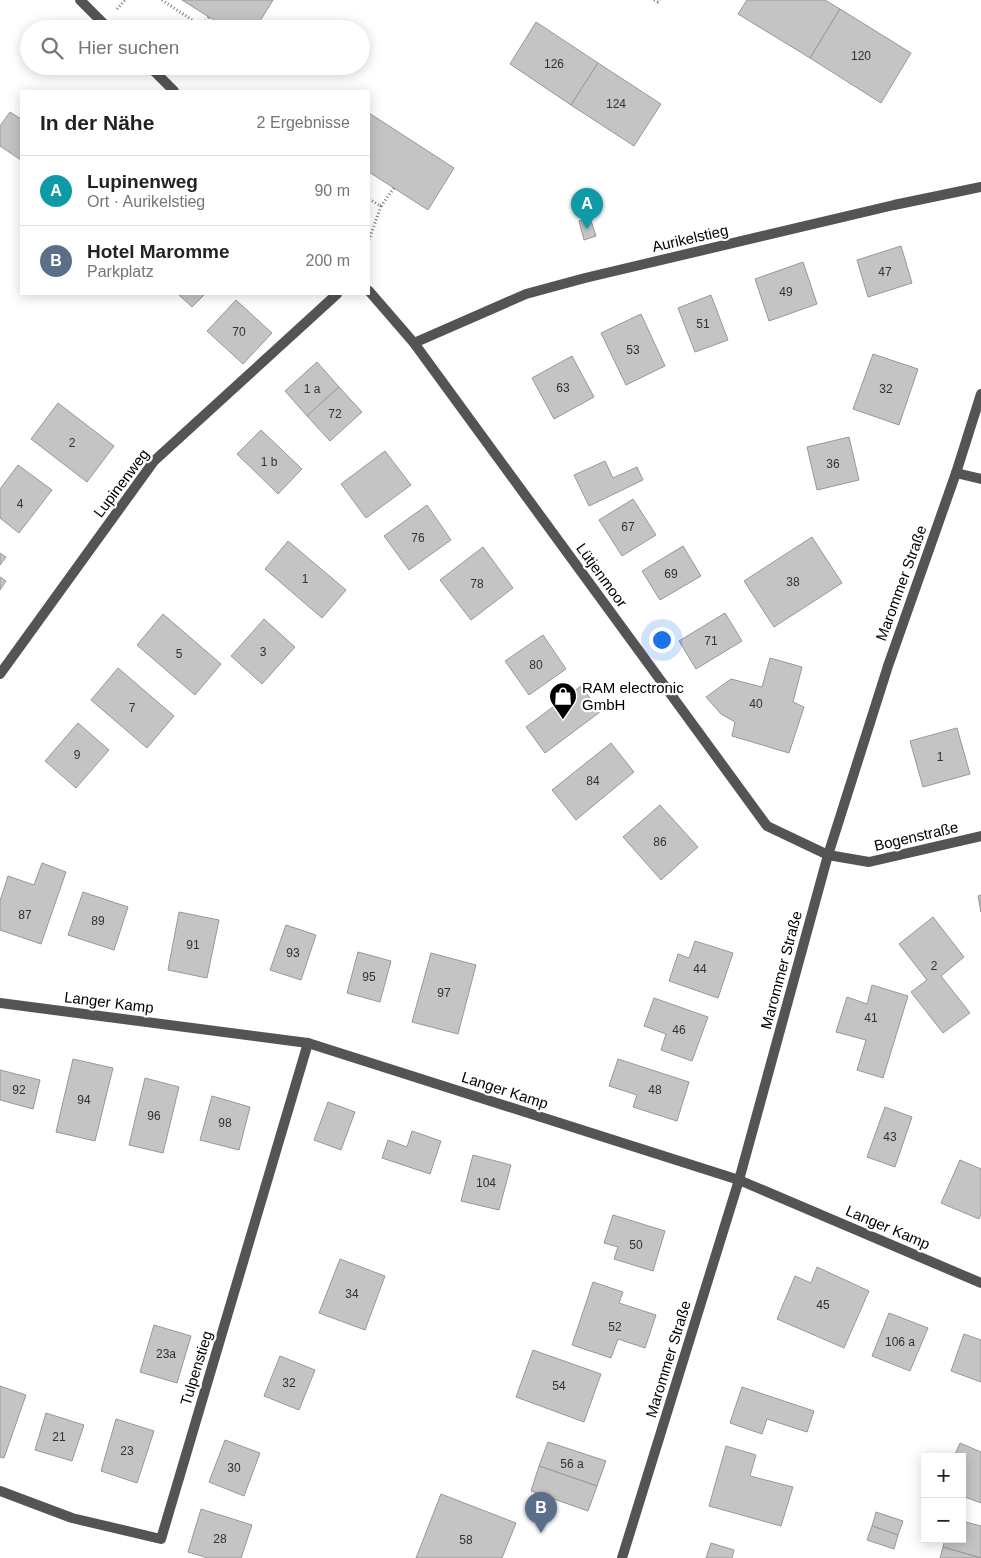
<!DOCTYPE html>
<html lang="de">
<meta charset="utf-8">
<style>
:root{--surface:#fff;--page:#f6f6f6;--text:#222;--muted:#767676;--line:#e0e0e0;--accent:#d93025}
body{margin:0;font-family:Helvetica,sans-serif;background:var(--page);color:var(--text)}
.controls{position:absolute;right:15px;bottom:15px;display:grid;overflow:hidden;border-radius:0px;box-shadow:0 2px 12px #0003}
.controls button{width:45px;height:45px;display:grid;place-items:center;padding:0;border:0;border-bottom:1px solid var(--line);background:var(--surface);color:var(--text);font:25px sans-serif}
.you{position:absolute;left:661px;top:639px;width:18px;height:18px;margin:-12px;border:4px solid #fff;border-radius:50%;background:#1a73e8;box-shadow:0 0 0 8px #1a73e833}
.badge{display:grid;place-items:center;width:32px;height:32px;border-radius:50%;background:var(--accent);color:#fff;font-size:16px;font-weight:700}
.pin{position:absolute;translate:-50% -41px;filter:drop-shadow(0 1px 2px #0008)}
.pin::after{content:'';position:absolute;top:26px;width:18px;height:15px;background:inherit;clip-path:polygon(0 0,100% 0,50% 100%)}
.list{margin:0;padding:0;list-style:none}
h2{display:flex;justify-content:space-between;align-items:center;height:65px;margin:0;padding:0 20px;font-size:21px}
h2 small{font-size:16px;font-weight:400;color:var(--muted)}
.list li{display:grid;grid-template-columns:32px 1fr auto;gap:15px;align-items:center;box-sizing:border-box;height:70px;padding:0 20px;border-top:1px solid var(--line)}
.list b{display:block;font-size:19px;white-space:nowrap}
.list p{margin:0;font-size:16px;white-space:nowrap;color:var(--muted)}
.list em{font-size:16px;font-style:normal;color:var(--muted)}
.icon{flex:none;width:28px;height:28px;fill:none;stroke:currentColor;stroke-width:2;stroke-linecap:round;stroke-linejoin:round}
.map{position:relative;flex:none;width:981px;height:1558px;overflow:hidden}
.search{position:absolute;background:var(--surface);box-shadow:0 2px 12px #0003;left:20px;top:20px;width:350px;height:55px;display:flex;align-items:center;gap:12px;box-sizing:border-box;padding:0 18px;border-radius:28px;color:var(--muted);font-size:19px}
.panel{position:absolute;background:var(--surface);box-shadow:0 2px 12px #0003;left:20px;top:90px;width:350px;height:205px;border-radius:0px}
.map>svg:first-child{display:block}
.building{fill:#c4c4c4;stroke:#989898}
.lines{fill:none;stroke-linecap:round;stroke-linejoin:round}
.path{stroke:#767676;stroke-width:3;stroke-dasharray:1 2.5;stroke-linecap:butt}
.service{stroke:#545454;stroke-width:10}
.minor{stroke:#545454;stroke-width:10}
.tertiary{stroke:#545454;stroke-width:10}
.labels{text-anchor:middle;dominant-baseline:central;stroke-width:4.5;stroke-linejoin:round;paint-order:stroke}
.number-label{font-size:12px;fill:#313131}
.street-label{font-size:15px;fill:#000;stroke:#fff}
.poi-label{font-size:15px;fill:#000;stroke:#fff;text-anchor:start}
</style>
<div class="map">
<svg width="981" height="1558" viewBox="0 0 981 1558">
<rect width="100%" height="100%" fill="#fff"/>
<g class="building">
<polygon points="182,0 273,0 255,29 228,29"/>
<polygon points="747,0 825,0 840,9 810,58 738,14"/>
<polygon points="840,9 911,53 881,103 810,58"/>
<polygon points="536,22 598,63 571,105 510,64"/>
<polygon points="598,63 661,104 634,146 571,105"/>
<polygon points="10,112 21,119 21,160 0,146 0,126"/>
<polygon points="369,113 454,168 428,210 369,172"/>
<polygon points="590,218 596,236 584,240 579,221"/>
<polygon points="901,246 912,283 868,297 857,260"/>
<polygon points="803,262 817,304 769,321 755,279"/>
<polygon points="178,294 205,294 192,307"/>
<polygon points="711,295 728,340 695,352 678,308"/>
<polygon points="236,300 272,333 243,364 207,331"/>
<polygon points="641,314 665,366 626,385 601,333"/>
<polygon points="873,354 918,369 899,425 853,409"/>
<polygon points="572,356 594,397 554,419 532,378"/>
<polygon points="317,362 339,387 307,416 285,391"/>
<polygon points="339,387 362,412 330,441 307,416"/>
<polygon points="58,403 114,446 87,482 31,439"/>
<polygon points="261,430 302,469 278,494 237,454"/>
<polygon points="849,437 859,480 817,490 807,447"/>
<polygon points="385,451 411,485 366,518 341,484"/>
<polygon points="605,461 613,478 637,467 643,480 589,506 574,475"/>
<polygon points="18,465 52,490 19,533 0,518 0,489"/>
<polygon points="633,499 656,535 622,556 599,520"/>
<polygon points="427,505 451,540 409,570 384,536"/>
<polygon points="812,537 842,583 774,627 744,581"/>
<polygon points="288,541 346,590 322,618 265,569"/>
<polygon points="683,546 701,576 660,600 642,571"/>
<polygon points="483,547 513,588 471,620 440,580"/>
<polygon points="0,553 6,557 0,565"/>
<polygon points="0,577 6,581 0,590"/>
<polygon points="725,613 742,641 696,669 679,641"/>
<polygon points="163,614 221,664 195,695 137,645"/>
<polygon points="264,619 295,647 262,684 231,656"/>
<polygon points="543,635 566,669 529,695 505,661"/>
<polygon points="770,658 802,667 793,702 804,707 789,753 732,736 735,722 721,714 706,697 731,679 762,687"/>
<polygon points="118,668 174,716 147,748 91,700"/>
<polygon points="581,686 600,712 545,753 526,727"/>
<polygon points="78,723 109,750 76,788 45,761"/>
<polygon points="957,728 970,774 923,787 910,741"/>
<polygon points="611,743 634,772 576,820 552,790"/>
<polygon points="660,805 698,847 661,880 623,837"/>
<polygon points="42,863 66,872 41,944 0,930 0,901 8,876 34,885"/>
<polygon points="83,892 128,907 114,950 68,935"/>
<polygon points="981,895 981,912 978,896"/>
<polygon points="179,912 219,920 207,978 168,970"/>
<polygon points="933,917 964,957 941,976 970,1013 943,1033 911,992 927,980 899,944"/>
<polygon points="286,925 316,935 301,980 270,970"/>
<polygon points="695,941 733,953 718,998 669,981 678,954 689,958"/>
<polygon points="358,952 391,961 380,1002 347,993"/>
<polygon points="431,953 476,965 458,1034 412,1022"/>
<polygon points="872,985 908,996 883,1078 857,1070 866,1040 836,1032 847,997 867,1004"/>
<polygon points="654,998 708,1017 692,1061 661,1050 666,1034 644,1026"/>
<polygon points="73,1059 113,1068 95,1141 56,1132"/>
<polygon points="618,1059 689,1082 677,1121 633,1107 637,1095 609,1086"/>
<polygon points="0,1070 40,1080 33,1109 0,1100"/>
<polygon points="145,1078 179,1087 163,1153 129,1145"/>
<polygon points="212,1096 250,1107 239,1150 200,1140"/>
<polygon points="328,1102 355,1112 341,1150 314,1140"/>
<polygon points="885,1107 912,1117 895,1167 867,1157"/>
<polygon points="412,1131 441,1141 430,1174 382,1158 388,1140 407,1147"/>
<polygon points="473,1155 511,1165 499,1210 461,1201"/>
<polygon points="960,1160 981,1169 981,1214 979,1219 941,1203"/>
<polygon points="613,1215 665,1231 653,1271 614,1259 618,1247 604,1243"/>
<polygon points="340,1259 385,1276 365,1330 319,1313"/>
<polygon points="817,1267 869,1291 844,1348 777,1319 795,1276 811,1283"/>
<polygon points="593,1282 623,1292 619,1303 656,1315 645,1348 618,1339 611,1358 572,1345"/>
<polygon points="889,1313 928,1328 910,1371 872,1356"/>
<polygon points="154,1325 191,1336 177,1383 140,1372"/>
<polygon points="964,1334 981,1340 981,1382 951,1371"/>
<polygon points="533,1350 601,1374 584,1422 516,1397"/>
<polygon points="280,1356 315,1370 299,1410 264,1396"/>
<polygon points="0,1386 26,1395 4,1458 0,1457"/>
<polygon points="742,1387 814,1411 807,1432 767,1419 762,1434 730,1423"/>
<polygon points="46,1413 84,1425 72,1461 35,1450"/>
<polygon points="116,1419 154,1431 137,1483 101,1471"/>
<polygon points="225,1440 260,1453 244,1496 209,1482"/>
<polygon points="548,1442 606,1461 597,1486 539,1466"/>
<polygon points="960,1443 981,1452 981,1503 962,1496 962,1457 954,1457"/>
<polygon points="726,1446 756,1455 750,1476 793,1487 781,1526 709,1506"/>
<polygon points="539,1466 597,1486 588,1511 531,1491"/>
<polygon points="441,1494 516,1523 502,1558 416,1558"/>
<polygon points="201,1509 252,1525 241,1558 208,1558 188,1552"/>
<polygon points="876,1512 903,1521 898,1535 872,1526"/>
<polygon points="962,1521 981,1526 981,1558 943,1547 945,1539 962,1539"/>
<polygon points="872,1526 898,1535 894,1549 867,1540"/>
<polygon points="711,1543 734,1550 732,1558 706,1558"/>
<polygon points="943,1547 981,1558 940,1558"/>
</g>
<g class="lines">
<g class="path">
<polyline points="162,0 201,26"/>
<polyline points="654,0 658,2 660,0"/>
<polyline points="117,9 125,0"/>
<polyline points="199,29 209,17"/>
<polyline points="369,199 381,206 369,240"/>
<polyline points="381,206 394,188"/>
</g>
<polyline class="service" points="0,1491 72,1518 161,1539 308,1043"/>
<g class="minor">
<polyline points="80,0 109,29"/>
<polyline points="149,66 174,91"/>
<polyline points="369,291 414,343 767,826 828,855 869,862 981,836"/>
<polyline points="414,343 526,294 585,278 894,205 981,187"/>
<polyline points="956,473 981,479"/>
<polyline points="0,674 154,461 337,294"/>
<polyline points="0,1003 308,1043 739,1180 981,1283"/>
</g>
<polyline class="tertiary" points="622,1558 739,1180 828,855 888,666 956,473 981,394"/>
</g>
<defs>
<g id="shop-pin" transform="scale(1.4375)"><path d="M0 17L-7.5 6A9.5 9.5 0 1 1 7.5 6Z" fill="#000" stroke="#fff"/><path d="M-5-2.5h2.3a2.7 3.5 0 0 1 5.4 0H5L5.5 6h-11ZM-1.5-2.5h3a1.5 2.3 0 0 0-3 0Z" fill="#fff"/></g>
</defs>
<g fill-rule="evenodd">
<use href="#shop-pin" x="563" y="696"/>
</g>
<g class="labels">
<g class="number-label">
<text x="861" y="56">120</text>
<text x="554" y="64">126</text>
<text x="616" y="104">124</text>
<text x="885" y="272">47</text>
<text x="786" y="292">49</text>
<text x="703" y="324">51</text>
<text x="239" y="332">70</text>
<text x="633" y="350">53</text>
<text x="563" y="388">63</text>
<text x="312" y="389">1 a</text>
<text x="886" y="389">32</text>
<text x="335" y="414">72</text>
<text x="72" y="443">2</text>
<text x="269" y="462">1 b</text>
<text x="833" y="464">36</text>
<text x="20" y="504">4</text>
<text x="628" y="527">67</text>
<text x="418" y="538">76</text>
<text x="671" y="574">69</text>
<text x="305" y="579">1</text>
<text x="793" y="582">38</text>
<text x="477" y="584">78</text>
<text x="711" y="641">71</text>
<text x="263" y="652">3</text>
<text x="179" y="654">5</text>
<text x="536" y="665">80</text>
<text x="756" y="704">40</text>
<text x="132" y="708">7</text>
<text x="77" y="755">9</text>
<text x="940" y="757">1</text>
<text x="593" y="781">84</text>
<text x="660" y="842">86</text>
<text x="25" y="915">87</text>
<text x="98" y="921">89</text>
<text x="193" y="945">91</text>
<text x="293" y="953">93</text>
<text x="934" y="966">2</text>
<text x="700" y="969">44</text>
<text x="369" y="977">95</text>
<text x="444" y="993">97</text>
<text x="871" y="1018">41</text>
<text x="679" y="1030">46</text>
<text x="19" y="1090">92</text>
<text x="655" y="1090">48</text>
<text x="84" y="1100">94</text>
<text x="154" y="1116">96</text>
<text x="225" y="1123">98</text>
<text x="890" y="1137">43</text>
<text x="486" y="1183">104</text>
<text x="636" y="1245">50</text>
<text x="352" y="1294">34</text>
<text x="823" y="1305">45</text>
<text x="615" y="1327">52</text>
<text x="900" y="1342">106 a</text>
<text x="166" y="1354">23a</text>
<text x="289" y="1383">32</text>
<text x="559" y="1386">54</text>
<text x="59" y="1437">21</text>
<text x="127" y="1451">23</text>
<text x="572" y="1464">56 a</text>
<text x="234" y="1468">30</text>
<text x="220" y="1539">28</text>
<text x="466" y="1540">58</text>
</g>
<g class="street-label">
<text transform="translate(690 238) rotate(-13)">Aurikelstieg</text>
<text transform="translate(121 483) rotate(-53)">Lupinenweg</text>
<text transform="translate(602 575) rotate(54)">Lütjenmoor</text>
<text transform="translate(901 583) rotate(-70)">Marommer Straße</text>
<text transform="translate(916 836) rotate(-13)">Bogenstraße</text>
<text transform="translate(781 970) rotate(-75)">Marommer Straße</text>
<text transform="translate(109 1002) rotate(7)">Langer Kamp</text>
<text transform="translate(505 1090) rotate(18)">Langer Kamp</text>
<text transform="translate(888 1227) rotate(23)">Langer Kamp</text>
<text transform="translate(668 1359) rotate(-73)">Marommer Straße</text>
<text transform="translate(196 1368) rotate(-73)">Tulpenstieg</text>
</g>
<g class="poi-label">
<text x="582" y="687">RAM electronic<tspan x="582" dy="17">GmbH</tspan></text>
</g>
</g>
</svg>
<div class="controls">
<button>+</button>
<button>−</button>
</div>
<div class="you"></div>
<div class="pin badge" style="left:587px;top:229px;background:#0f9aa8">A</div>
<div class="pin badge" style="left:541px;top:1533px;background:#5c6f8a">B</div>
<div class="search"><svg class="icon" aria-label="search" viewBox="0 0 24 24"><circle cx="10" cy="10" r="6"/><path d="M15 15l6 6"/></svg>Hier suchen</div>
<section class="panel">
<h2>In der Nähe<small>2 Ergebnisse</small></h2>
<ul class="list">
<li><span class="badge" style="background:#0f9aa8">A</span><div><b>Lupinenweg</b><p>Ort · Aurikelstieg</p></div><em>90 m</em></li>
<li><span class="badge" style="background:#5c6f8a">B</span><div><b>Hotel Maromme</b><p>Parkplatz</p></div><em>200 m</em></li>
</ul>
</section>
</div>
